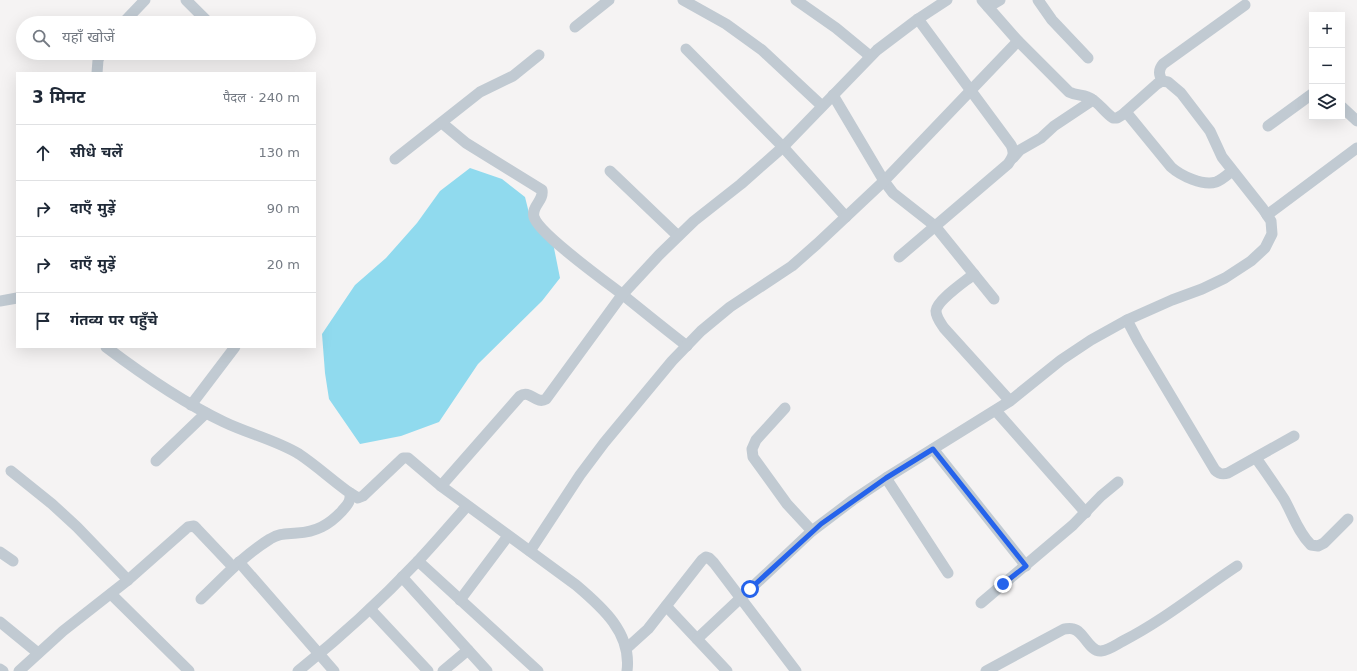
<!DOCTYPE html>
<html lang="hi">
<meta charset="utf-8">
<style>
:root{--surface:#fff;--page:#f2f2f3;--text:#1f2937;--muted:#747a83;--line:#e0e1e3}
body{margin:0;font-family:"DejaVu Sans","Noto Sans Devanagari",sans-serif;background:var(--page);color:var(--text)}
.controls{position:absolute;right:12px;top:12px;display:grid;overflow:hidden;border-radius:0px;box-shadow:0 4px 16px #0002}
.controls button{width:36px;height:36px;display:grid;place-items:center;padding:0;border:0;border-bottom:1px solid var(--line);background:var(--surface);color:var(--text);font:20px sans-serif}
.stop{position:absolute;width:12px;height:12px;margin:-9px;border:3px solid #2563eb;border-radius:50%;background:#fff}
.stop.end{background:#2563eb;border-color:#fff;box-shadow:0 1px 4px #0008}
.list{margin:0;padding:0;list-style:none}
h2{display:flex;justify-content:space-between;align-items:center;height:52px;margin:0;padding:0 16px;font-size:17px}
h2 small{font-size:13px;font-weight:400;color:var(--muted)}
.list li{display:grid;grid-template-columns:26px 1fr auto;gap:12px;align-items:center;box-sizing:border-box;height:56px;padding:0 16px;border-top:1px solid var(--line)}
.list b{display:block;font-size:15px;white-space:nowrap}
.list em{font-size:13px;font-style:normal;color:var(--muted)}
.icon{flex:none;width:22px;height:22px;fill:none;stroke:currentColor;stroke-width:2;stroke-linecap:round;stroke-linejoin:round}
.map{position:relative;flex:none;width:1357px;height:671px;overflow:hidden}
.search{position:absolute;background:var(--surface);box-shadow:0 4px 16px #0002;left:16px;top:16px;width:300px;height:44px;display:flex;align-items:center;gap:10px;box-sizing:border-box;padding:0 14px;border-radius:22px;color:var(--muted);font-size:15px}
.panel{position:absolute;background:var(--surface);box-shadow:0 4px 16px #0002;left:16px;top:72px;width:300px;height:276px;border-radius:0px}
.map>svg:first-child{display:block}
.water{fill:#90daee}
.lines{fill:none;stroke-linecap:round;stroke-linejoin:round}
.minor{stroke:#c1cad2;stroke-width:11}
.route{stroke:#2563eb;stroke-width:5}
</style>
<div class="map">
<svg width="1357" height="671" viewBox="0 0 1357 671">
<rect width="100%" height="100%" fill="#f5f3f3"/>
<polygon class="water" points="470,168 502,179 525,197 531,221 553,243 560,278 542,301 478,364 439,422 401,436 360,444 329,399 325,373 322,334 355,285 386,258 417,223 440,191"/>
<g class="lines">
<g class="minor">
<polyline points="186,0 209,23"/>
<polyline points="683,0 726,24 762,50 822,106"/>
<polyline points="796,0 836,28 870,56"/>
<polyline points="1038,0 1052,20 1088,58"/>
<polyline points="988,7 1000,0"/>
<polyline points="123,23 145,0"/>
<polyline points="575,27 609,0"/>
<polyline points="686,49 783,147 846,217"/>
<polyline points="97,73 98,60 101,53"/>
<path d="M1162,81C1159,74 1158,70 1163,64L1245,5"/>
<polyline points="833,95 884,181 893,193 935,226 994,299"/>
<polyline points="1342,107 1357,121"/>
<path d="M1126,112L1171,167C1181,176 1203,186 1216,182C1222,180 1227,175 1232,171"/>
<path d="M442,123L466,143L542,190C544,201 531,206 534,217C539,234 605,281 623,295C644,312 665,329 687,346"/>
<polyline points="1268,126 1312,94"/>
<polyline points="1013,158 1020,150 1041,138 1054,126 1093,100"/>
<polyline points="395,159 480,92 513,76 539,55"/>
<polyline points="610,171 678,236"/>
<polyline points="1267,215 1357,148"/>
<path d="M899,257L1008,164C1013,157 1015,153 1011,145L918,19"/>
<path d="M974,274C966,281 937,300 936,311C936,317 940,322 944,328L1010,401"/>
<polyline points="0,301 17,298"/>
<path d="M1127,320L1138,341L1215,470C1219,474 1222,475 1228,473L1294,436"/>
<path d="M106,347C143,375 182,402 224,422C249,434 276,440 299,454C317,466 333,481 350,493C351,502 347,505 342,511C329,525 316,532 297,533C287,534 279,533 270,539C244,555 223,578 201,599"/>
<polyline points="191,405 235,347"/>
<polyline points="785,408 756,440 752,449 753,457 787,504 812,531"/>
<polyline points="996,411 1086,513"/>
<polyline points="933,449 1026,566"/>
<path d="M1256,458C1265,471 1275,485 1284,499C1293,515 1298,532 1311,545L1318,546L1324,543L1348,519"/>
<polyline points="156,461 206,413"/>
<polyline points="11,471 52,504 77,527 128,580"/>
<polyline points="886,478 948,573"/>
<polyline points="350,493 358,498 363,496 403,458 408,458 441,486"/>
<polyline points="530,551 580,475 604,443 672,361 701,331 730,307 792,266 817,244 884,181 1018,41"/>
<polyline points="0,552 13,561"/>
<polyline points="418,561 538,671"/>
<polyline points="239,562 334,671"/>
<polyline points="402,577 487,671"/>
<polyline points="111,594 189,671"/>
<polyline points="460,600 508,536"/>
<polyline points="981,603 1073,525 1101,496 1118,482"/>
<polyline points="666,606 727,671"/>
<polyline points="370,609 428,671"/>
<polyline points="0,622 38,653"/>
<path d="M697,639L812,531L853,500L886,478L1010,401L1061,360L1091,340L1127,320L1172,300L1202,289L1225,278L1251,261L1265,248L1272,234L1271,221L1263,209L1222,157L1210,131L1181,93L1168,82L1162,81L1157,84L1122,115L1117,118H1113C1104,112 1098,101 1088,97C1081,94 1077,96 1069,92L1018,41L982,0"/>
<polyline points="627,648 648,629 702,560 706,557 709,558 714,563 796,671"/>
<polyline points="0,669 3,671"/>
<polyline points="19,671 63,631 128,580 188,527 194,526 197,529 233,567"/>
<path d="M298,671C341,637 381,600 418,561C435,543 451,524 467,506"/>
<polyline points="443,671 468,650"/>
<path d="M627,671C632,633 602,607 576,585L441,486L520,396C530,389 536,405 546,399L622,295L659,255L694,221L741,184L783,147L877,50L918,19L947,0"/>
<path d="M986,671L1064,629C1066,629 1070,628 1073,629C1084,631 1089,652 1101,651C1109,650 1117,644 1123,641C1164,620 1199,591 1237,566"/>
</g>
</g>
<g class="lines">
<polyline class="route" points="750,589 821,524 886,478 933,449 1026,566 1003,584"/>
</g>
</svg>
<div class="controls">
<button>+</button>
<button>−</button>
<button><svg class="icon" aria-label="layers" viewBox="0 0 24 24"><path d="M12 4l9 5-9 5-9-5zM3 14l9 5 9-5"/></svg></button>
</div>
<div class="stop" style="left:750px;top:589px"></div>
<div class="stop end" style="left:1003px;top:584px"></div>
<div class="search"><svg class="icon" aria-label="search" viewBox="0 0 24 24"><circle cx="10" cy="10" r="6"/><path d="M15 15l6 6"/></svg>यहाँ खोजें</div>
<section class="panel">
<h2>3 मिनट<small>पैदल · 240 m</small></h2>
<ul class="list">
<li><svg class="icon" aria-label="ahead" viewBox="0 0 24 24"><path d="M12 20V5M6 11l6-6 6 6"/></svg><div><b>सीधे चलें</b></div><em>130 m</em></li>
<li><svg class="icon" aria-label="right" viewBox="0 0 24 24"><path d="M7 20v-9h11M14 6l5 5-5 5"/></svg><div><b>दाएँ मुड़ें</b></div><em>90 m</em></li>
<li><svg class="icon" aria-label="right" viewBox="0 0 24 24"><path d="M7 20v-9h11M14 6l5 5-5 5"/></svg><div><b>दाएँ मुड़ें</b></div><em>20 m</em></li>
<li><svg class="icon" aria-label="arrive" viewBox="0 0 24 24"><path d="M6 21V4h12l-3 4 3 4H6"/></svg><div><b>गंतव्य पर पहुँचे</b></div></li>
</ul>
</section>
</div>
